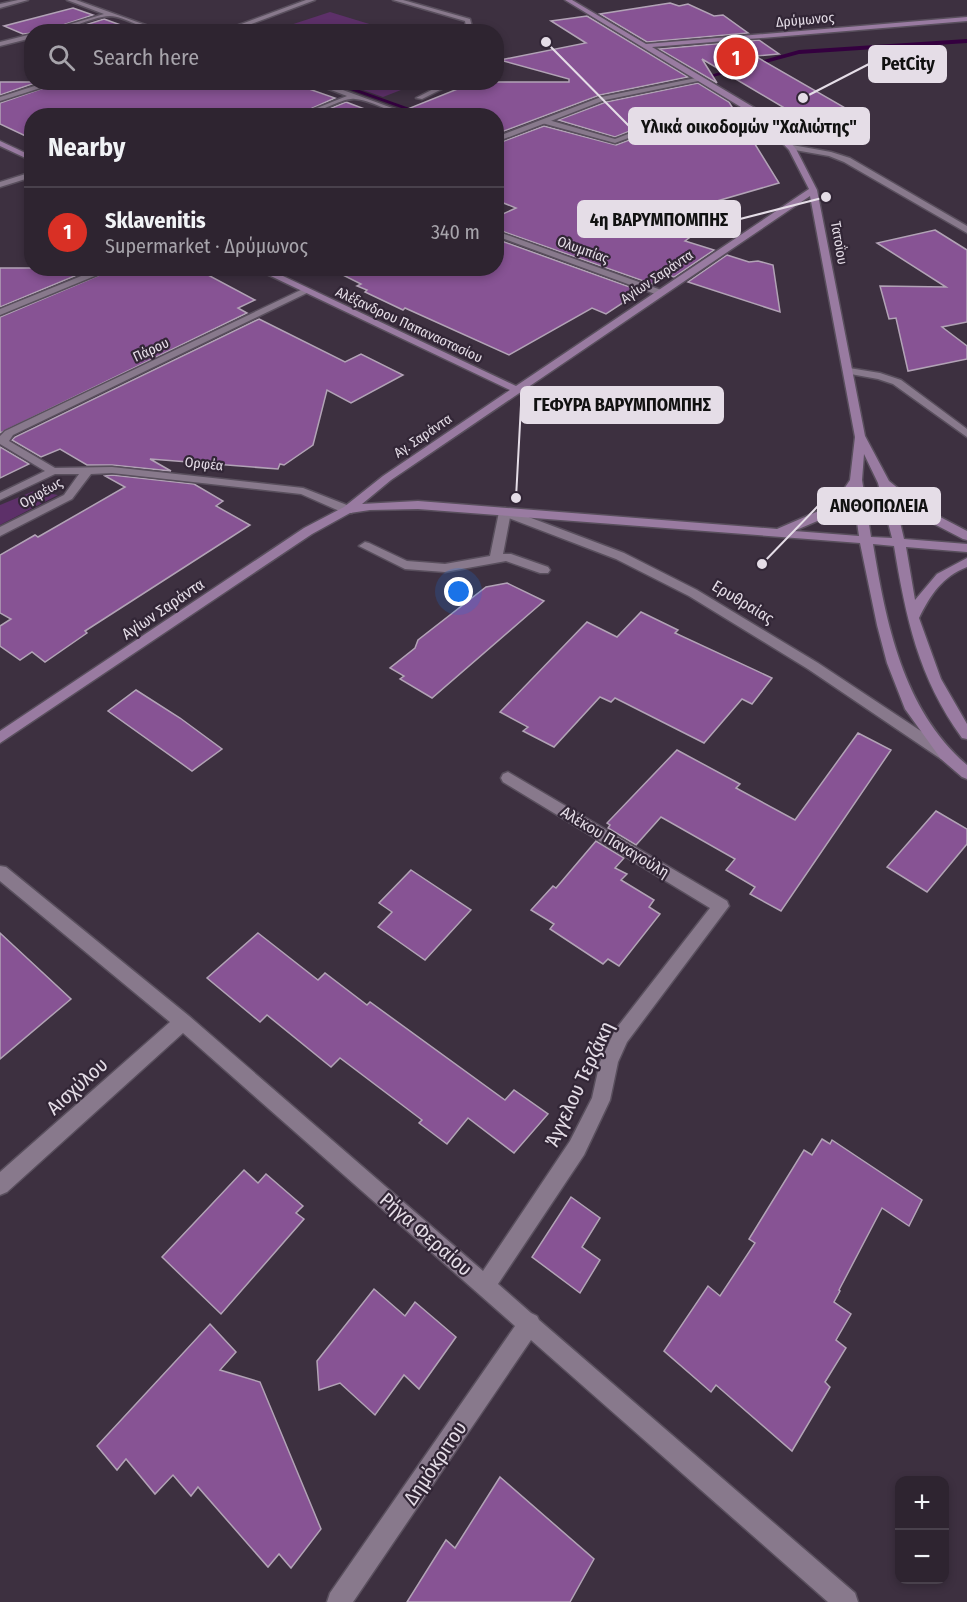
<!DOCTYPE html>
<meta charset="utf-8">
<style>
:root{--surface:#2e2430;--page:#362c38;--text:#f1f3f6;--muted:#a7a4ab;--line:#49414c;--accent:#d93025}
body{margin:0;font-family:"Fira Sans Condensed",sans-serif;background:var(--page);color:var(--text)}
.controls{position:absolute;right:18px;bottom:18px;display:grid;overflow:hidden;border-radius:12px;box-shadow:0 3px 9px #0003}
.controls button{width:54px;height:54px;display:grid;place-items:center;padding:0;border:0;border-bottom:2px solid var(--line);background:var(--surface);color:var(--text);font:30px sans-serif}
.you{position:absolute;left:459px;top:592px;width:21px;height:21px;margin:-15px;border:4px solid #fff;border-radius:50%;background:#1a73e8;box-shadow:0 0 0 9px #1a73e833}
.badge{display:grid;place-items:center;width:39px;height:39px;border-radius:50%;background:var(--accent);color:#fff;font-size:20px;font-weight:700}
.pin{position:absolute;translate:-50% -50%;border:3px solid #fff;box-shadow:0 2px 6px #0006}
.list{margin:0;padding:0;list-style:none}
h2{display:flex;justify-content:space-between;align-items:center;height:78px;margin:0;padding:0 24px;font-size:26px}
h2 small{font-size:20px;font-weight:400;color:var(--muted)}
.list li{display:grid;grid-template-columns:39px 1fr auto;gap:18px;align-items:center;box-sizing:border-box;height:90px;padding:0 24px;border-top:2px solid var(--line)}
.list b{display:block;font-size:22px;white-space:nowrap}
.list p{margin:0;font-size:20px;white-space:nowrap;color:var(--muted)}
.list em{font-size:20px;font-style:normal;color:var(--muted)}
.icon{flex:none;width:33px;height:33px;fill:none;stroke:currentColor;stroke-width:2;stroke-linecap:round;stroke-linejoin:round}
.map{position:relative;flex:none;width:967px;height:1602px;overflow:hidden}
.search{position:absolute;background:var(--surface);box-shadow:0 3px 9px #0003;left:24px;top:24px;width:480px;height:66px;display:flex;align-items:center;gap:15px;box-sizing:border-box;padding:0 21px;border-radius:24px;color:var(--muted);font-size:22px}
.panel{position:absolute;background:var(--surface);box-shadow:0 3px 9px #0003;left:24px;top:108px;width:480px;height:168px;border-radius:24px}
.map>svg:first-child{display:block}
.green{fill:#5d3069}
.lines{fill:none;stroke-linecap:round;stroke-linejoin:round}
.stream{fill:#34003f;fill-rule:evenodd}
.building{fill:#875394;stroke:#b2a3b6;stroke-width:1.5}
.lane-casing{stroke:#594f5d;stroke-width:3}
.street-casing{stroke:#594f5d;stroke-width:3}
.secondary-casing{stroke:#594f5d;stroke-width:3}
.lane{fill:#88798c;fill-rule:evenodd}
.street{fill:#88798c;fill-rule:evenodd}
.secondary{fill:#997ba1;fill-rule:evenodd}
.labels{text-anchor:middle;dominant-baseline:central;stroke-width:4.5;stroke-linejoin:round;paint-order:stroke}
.far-street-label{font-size:14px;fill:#e5dde7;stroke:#322636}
.street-label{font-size:16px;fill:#e5dde7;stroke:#322636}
.near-street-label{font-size:20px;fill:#e5dde7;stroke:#322636}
.leader{fill:none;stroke:#e5dde7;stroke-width:2}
.callout-dot{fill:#e5dde7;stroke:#322636;stroke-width:2}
.callout{fill:#e5dde7;stroke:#e5dde7;stroke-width:2}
.callout-label{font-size:18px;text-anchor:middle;font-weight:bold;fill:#111}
</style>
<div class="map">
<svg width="967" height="1602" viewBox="0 0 967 1602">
<rect width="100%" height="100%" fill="#3d3040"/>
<g class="green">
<polygon points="330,12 389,30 272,31"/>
<polygon points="350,82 419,82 419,83 383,97 346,84"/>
<polygon points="34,491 58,495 0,525 0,505"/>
</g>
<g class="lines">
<g class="stream">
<polygon points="967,39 967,43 799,54 713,77 710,75 799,50"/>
<polygon points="328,82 337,82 426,114 421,115"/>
</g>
</g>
<g class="building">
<polygon points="670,3 679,6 688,4 714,16 723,15 748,33 647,42 600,14"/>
<polygon points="73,8 93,15 42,32 23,34 4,26"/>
<polygon points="587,16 688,77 600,95 496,134 496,116 416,116 405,110 475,82 569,82 569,79 500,60 586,43 551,21"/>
<polygon points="104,19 129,28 117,32 63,32"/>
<polygon points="759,40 779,54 755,56 861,117 813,125 702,59 717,83 659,49"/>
<polygon points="0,82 38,82 0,95"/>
<polygon points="61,82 289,82 335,98 295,116 32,116 32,139 0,124 0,103"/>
<polygon points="698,83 729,102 779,183 672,214 707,225 685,241 714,250 674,277 667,275 652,284 496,229 496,217 516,208 496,200 496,144 544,126 616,145 659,129 660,126 650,123 615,137 558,120 606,102"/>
<polygon points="346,102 370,111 370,116 312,116"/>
<polygon points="935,230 967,250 967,322 942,327 967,346 967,359 908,371 896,318 889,319 880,286 946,287 877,243"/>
<polygon points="496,239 641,291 606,314 592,308 509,355 405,308 403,310 365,292 367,290 357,286 361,284 329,268 496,268"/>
<polygon points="727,255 749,262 758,261 773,265 780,312 688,282"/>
<polygon points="0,268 94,268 0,307"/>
<polygon points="116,268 195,268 255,300 238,308 247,313 0,433 0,317"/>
<polygon points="259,319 345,362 361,354 403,375 351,403 327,390 313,445 284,465 280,464 278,469 150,459 171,471 112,465 87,465 60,449 41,457 12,440 15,437"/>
<polygon points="0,447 29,464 0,478"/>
<polygon points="112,475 194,484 223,501 216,506 250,525 85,631 87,633 45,662 32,652 20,660 0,646 0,626 11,619 0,613 0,555 35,535 38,537 125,487 105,476"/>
<polygon points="507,583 544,601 432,698 400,679 404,676 390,668 415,648 418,640 486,587"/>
<polygon points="641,612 678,630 675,633 772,678 752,704 742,699 704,743 615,698 611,702 600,697 554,747 523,731 528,727 500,712 587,622 617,637"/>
<polygon points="136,690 180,718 222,749 192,771 108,711"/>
<polygon points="858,733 891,750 781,911 750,894 755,887 726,870 735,859 661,817 636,845 608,828 610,825 607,823 677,750 740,784 736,788 795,820"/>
<polygon points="936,811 967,829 967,844 927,892 887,867"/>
<polygon points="596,841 624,858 615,868 627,874 621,880 654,900 649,907 660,914 619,966 608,959 603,964 550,929 554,924 531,910 553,886 556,888"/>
<polygon points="411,870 471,910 425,960 378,927 392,912 379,903"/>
<polygon points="0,933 71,999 0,1059"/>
<polygon points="258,933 318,980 325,973 367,1005 370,1002 505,1100 514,1090 548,1114 514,1153 468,1118 447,1144 419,1123 422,1120 340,1058 331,1067 267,1015 260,1022 207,978"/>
<polygon points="822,1139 830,1144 832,1140 922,1200 909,1226 882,1208 839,1290 840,1291 834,1302 851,1314 836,1340 846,1348 825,1382 830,1387 792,1451 716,1385 711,1392 664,1351 708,1286 720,1296 755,1243 749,1239 804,1150 812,1155"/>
<polygon points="244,1170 258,1183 266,1174 303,1206 296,1213 304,1219 221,1314 162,1257"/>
<polygon points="571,1197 600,1218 582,1247 600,1260 580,1293 532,1257"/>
<polygon points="374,1289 405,1316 415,1302 456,1337 419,1389 404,1375 375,1415 340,1383 319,1390 317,1361"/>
<polygon points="210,1324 236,1352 220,1370 260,1382 321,1529 291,1568 279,1554 268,1567 198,1487 191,1496 173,1475 155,1494 126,1459 117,1470 97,1446"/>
<polygon points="500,1477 594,1559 570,1602 407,1602 446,1540 455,1548"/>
</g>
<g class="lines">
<g class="lane-casing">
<g id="lane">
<polygon points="447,82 456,82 422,99 416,98"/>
<polygon points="545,119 615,139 651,125 658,127 615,143 542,123"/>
<polygon points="505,508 511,512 503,554 511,554 548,567 550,570 548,573 540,573 506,561 445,572 405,569 359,546 365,542 369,543 407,561 445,564 490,556 499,512"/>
</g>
</g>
<g class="street-casing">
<g id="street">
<polygon points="18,0 28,0 0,8 0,4"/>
<path d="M67,0H76L165,32C145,32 125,16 110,16C89,17 67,32 44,32L104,14Z"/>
<polygon points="306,0 315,0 230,32 220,32"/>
<polygon points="393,0 403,0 470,19 472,27 465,32 457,32 466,26 465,21"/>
<polygon points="32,34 32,38 0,46 0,42"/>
<polygon points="701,77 703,80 605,100 496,142 496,137 601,97"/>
<polygon points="47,82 59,82 0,101 0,97"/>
<path d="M310,82H321L414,116C393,116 376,101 355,99C342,97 316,116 297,116L347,96Z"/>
<polygon points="792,145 831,152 850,158 967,226 967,233 844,162 829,156 789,149 789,145"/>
<polygon points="32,172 32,177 0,187 0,182"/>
<polygon points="496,231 664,291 666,293 658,295 496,236"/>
<polygon points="101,268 114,268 0,315 0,309"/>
<polygon points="303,289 311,291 13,435 9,441 55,468 112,467 303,488 352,507 352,513 344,513 301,494 112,473 91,474 72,499 0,536 0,527 64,495 79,474 55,474 0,500 0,493 45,471 0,444 0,436 5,431"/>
<polygon points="849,368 880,373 901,380 967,429 967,437 893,384 878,379 845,373 845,369"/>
<polygon points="505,508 624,553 697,590 818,663 951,751 953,755 951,759 941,759 808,669 689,596 616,559 501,515 501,509"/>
<polygon points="508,772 727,901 729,906 627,1042 618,1062 610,1100 584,1155 498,1284 531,1313 537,1316 539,1320 855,1593 858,1602 828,1602 531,1340 353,1602 327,1602 330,1593 515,1326 183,1033 7,1192 0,1195 0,1172 170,1022 0,881 0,866 6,867 189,1016 483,1271 570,1141 592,1098 600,1062 615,1030 710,908 503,782 501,778 503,774"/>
</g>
</g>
<g class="secondary-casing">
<g id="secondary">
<path d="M565,0H572L646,44L967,17V21L652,47L765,114L796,149L817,190L865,436L889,481L921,507L967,531V540L963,539L913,513L894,497L904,539L967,544V552L906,547L915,600L937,574L967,558V567C942,577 931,594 919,618L941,679L967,724V739L962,738C918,677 906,618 894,546L873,544C886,623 903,710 967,765V779L962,777L941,759L905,709L887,663L877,625L860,543L418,509L370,510L350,513L312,534L0,743V731L304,528L344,507L383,476L510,390L254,268H266L516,386L809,189L789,150L759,118ZM810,196L855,437L850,480L844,489L821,510L777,529L418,501L362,504L391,480ZM864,454L878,483L892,538L871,537L862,480ZM853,494L859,536L794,531L829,516Z"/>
<polygon points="0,141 32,156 32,161 0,146"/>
</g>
</g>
<use href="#lane" class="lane"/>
<use href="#street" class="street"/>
<use href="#secondary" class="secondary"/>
</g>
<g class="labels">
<g class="far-street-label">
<text transform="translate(805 20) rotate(-5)">Δρύμωνος</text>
<text transform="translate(839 243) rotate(80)">Τατοΐου</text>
<text transform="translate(583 250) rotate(20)">Ολυμπίας</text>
<text transform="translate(657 277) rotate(-34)">Αγίων Σαράντα</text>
<text transform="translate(409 325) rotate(25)">Αλέξανδρου Παπαναστασίου</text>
<text transform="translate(151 350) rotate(-25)">Πάρου</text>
<text transform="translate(423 436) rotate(-34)">Αγ. Σαράντα</text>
<text transform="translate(204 464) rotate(6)">Ορφέα</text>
<text transform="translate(41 493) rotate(-30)">Ορφέως</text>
</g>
<g class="street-label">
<text transform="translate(743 602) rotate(31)">Ερυθραίας</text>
<text transform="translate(163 609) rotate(-34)">Αγίων Σαράντα</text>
<text transform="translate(615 842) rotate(31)">Αλέκου Παναγούλη</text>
</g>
<g class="near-street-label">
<text transform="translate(579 1084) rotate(-65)">Άγγελου Τερζάκη</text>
<text transform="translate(77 1086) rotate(-42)">Αισχύλου</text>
<text transform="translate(426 1234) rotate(41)">Ρήγα Φεραίου</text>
<text transform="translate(435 1463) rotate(-56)">Δημόκριτου</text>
</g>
</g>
<path class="leader" d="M803 98L869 64M546 42L629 126M826 197L740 219M516 498L521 405M762 564L818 506"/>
<g class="callout-dot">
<circle cx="803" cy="98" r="6"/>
<circle cx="546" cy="42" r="6"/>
<circle cx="826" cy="197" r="6"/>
<circle cx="516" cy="498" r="6"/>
<circle cx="762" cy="564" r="6"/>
</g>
<g class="callout">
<rect x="869" y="46" width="77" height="36" rx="6"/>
<rect x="629" y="108" width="240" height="36" rx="6"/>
<rect x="578" y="201" width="162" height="36" rx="6"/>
<rect x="521" y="387" width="202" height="36" rx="6"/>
<rect x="818" y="488" width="122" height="36" rx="6"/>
</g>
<g class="callout-label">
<text x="908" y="70">PetCity</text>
<text x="749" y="133">Υλικά οικοδομών "Χαλιώτης"</text>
<text x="659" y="226">4η ΒΑΡΥΜΠΟΜΠΗΣ</text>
<text x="622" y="411">ΓΕΦΥΡΑ ΒΑΡΥΜΠΟΜΠΗΣ</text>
<text x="879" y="512">ΑΝΘΟΠΩΛΕΙΑ</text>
</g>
</svg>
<div class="controls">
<button>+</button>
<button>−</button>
</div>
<div class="you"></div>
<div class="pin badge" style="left:736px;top:57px">1</div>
<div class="search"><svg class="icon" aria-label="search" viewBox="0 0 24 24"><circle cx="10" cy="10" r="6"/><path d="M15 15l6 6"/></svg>Search here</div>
<section class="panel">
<h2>Nearby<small></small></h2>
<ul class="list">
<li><span class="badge">1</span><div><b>Sklavenitis</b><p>Supermarket · Δρύμωνος</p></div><em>340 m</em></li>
</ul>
</section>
</div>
